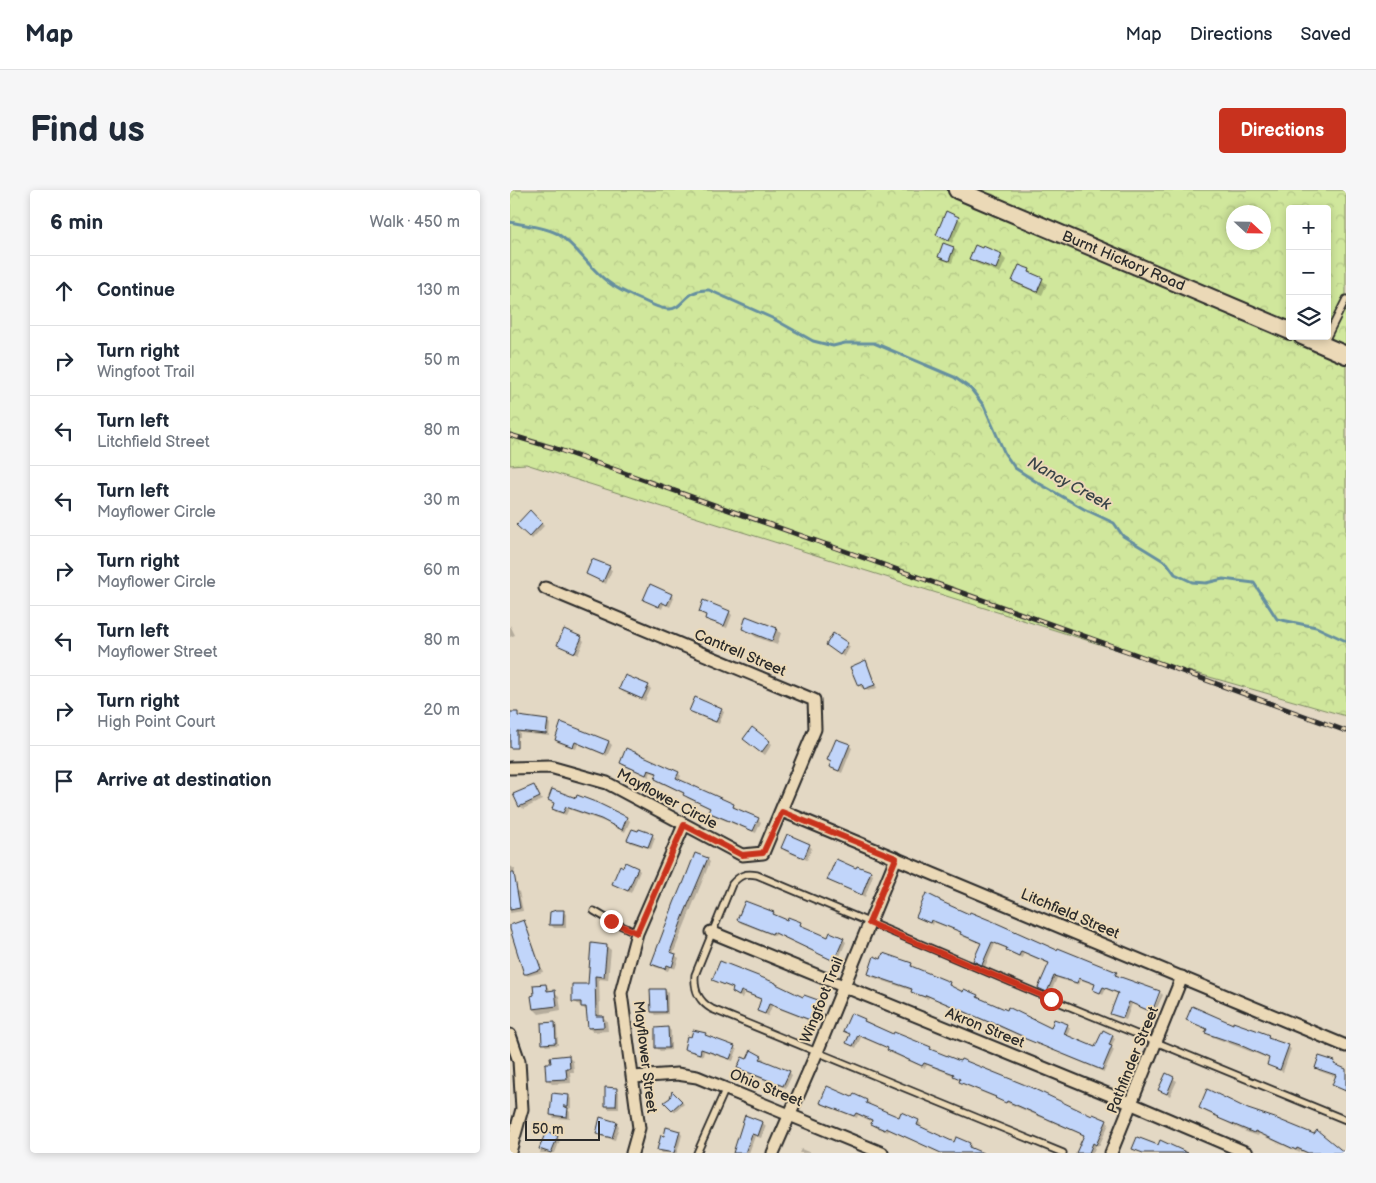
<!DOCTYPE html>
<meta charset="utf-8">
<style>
:root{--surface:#fff;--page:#f6f6f7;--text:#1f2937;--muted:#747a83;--line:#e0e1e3;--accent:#c8321e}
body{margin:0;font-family:"Balsamiq Sans",sans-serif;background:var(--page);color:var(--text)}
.controls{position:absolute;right:15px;top:15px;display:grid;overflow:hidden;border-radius:5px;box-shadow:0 2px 8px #0003}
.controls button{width:45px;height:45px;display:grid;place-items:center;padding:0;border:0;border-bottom:1px solid var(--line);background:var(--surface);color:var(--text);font:25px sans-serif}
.compass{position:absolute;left:716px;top:15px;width:45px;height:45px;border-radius:50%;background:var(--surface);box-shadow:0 2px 8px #0003;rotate:112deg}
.scale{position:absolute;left:15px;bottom:12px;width:75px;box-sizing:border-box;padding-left:5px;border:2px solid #2b2b2b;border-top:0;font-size:14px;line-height:18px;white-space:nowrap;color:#2b2b2b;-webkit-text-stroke:4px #ebd9b7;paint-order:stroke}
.stop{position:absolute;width:15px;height:15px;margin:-11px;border:4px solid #c8321e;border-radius:50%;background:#fff}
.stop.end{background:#c8321e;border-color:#fff;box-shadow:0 1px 5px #0008}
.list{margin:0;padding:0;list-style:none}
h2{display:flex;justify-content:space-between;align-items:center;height:65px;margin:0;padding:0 20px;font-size:21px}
h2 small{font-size:16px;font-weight:400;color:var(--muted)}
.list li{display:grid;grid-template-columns:32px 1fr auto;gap:15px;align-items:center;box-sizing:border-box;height:70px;padding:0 20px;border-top:1px solid var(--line)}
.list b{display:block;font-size:19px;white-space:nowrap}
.list p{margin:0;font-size:16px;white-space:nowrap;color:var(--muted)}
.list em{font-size:16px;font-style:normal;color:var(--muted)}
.icon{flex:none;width:28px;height:28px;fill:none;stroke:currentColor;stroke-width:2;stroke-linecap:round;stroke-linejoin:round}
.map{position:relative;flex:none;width:836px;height:963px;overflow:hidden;border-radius:5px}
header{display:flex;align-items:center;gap:30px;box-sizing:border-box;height:70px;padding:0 25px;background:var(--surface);border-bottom:1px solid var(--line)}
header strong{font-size:24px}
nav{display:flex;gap:28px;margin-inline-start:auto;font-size:18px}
.intro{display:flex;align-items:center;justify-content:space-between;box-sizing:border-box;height:120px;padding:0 30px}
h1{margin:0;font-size:35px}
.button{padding:12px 22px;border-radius:5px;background:var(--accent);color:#fff;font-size:18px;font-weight:700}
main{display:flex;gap:30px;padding:0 30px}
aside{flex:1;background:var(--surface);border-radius:5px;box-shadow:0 2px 8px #0003}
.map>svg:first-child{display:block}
.forest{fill:url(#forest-crowns);stroke:#7e8964;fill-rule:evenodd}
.shadow{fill:#0003}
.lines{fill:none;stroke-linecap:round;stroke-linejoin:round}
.stream{stroke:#658f9f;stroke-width:3}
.building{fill:#c1d5fa;stroke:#2b2b2b}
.service-casing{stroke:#2b2b2b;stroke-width:9}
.minor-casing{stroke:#2b2b2b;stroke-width:15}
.secondary-casing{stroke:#2b2b2b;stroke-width:20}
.service{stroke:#ebd9b7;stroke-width:5.5}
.minor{stroke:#ebd9b7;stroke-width:11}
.secondary{stroke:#ebd9b7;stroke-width:16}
.rail-casing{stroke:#2b2b2b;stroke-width:5}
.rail{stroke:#ebd9b7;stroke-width:3;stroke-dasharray:9;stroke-linecap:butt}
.route{stroke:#c8321e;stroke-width:6}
.labels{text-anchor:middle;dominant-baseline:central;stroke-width:4;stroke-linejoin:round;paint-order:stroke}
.street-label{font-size:15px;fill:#2b2b2b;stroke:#ebd9b7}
.water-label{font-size:16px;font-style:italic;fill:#394448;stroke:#ebd9b7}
</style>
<header>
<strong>Map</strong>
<nav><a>Map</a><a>Directions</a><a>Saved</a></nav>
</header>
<div class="intro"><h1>Find us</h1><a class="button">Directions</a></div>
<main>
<aside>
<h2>6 min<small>Walk · 450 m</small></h2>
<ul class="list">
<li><svg class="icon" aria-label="ahead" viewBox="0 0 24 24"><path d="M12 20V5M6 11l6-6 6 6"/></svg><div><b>Continue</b></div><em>130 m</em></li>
<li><svg class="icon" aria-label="right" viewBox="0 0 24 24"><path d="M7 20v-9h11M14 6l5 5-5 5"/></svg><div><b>Turn right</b><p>Wingfoot Trail</p></div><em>50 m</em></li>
<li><svg class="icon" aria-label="left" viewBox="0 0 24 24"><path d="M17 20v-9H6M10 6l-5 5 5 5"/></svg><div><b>Turn left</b><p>Litchfield Street</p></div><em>80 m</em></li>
<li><svg class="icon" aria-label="left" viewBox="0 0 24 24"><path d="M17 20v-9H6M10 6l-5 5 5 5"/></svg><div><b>Turn left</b><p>Mayflower Circle</p></div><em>30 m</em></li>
<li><svg class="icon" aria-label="right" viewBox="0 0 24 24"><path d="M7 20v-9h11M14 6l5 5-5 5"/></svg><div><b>Turn right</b><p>Mayflower Circle</p></div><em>60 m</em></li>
<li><svg class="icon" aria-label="left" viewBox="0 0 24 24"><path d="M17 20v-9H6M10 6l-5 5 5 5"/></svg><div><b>Turn left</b><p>Mayflower Street</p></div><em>80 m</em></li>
<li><svg class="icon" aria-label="right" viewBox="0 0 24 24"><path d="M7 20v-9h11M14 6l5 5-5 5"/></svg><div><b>Turn right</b><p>High Point Court</p></div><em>20 m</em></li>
<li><svg class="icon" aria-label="arrive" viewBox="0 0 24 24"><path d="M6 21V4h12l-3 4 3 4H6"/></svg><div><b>Arrive at destination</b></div></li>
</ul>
</aside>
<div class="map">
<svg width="836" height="963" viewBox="0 0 836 963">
<defs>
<pattern id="forest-crowns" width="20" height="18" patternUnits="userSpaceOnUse" patternTransform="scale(1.25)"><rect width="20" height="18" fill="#d0e79c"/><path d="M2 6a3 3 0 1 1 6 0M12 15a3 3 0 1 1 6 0" fill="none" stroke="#b3c687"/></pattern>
</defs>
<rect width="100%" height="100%" fill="#e3d8c4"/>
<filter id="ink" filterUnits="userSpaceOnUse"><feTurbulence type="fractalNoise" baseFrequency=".02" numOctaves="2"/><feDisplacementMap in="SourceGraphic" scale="10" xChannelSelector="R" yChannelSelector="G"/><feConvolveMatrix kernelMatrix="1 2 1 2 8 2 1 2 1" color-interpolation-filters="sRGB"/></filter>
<g filter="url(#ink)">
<path class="forest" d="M0,0H836V526L640,470L16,274L0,275ZM780,19H817V146H780ZM724,22H754V52H724Z"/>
<g class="shadow">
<polygon points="437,23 452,31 442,53 427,45"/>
<polygon points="443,58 446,61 442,73 432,70 430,67"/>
<polygon points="491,65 496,70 490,83 465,73 460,68"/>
<polygon points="519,80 537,94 532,105 508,95 504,90"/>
<polygon points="20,322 34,336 22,349 8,335"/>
<polygon points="83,370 102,380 96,394 77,384"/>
<polygon points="161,405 164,408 160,417 154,414 152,419 134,409"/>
<polygon points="190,422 219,422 222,425 217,438 199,431 196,428 197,426"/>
<polygon points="0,435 5,445 0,447"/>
<polygon points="234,438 266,439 271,443 267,455 246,447"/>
<polygon points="71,448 74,451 68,465 49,455"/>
<polygon points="337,454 340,457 334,467 317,455"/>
<polygon points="355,472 358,475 367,498 358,501 355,497 352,498 349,495"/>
<polygon points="138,496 141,499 135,511 113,502 110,499"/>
<polygon points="211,520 214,522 209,534 184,524 181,521"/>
<polygon points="0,523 9,524 7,524 9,533 9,525 10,528 37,531 40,534 39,546 10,543 10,547 0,547"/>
<polygon points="52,534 99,552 102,555 97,566 68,554 66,559 49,553 46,550"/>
<polygon points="242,538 262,554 255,565 237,551"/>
<polygon points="339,555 342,558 332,583 323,579 321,576 322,573 319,570"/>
<polygon points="111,573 168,583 171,586 169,590 223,615 226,618 226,620 248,629 251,632 246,643 202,625 200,622 201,619 177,608 175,604 149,592 146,589 148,585 141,582 139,587 114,576"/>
<polygon points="24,596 32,610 13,619 5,605"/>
<polygon points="67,609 88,614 117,628 120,631 115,642 95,632 59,619 56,625 46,622 43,619 45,614 39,610"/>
<polygon points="142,645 145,648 141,659 121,653 119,650"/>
<polygon points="299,656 302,658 297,670 275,661 272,658"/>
<polygon points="197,669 200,672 163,764 169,768 165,779 160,777 158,781 145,777 142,774"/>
<polygon points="0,676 5,679 2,700 6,699 9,702 13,721 0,723"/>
<polygon points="128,679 130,681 121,703 103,694"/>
<polygon points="347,680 360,682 363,685 355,707 321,692 318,690"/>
<polygon points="433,714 548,762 606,783 608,787 649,802 640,822 622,814 616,830 604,826 601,823 608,804 596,799 593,805 584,799 586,795 571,790 569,795 547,788 540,804 532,801 529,798 539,774 514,763 512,768 500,763 498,759 485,754 475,777 467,773 465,771 471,754 454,747 452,743 424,732 423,735 407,727"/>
<polygon points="53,722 56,724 56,738 44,738 41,735"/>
<polygon points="263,723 277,732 290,733 293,738 318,749 333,749 336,752 327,773 266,744 265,746 231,733 228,730"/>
<polygon points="13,732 16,735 33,782 18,786 15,784"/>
<polygon points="96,756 101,760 98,790 89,789 90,827 93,827 97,831 98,841 83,842 79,838 77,821 64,811 79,795"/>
<polygon points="374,765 402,774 404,778 439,793 442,796 442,797 454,804 467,806 470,809 542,839 557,835 560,838 557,847 586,858 602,846 605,849 601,857 604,860 594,882 419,807 418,809 405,804 403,801 362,787 359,784 372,770"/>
<polygon points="204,789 307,811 310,814 303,832 262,816 258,826 248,820 252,810 234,803 232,808 226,805 223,802 224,799 207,792"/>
<polygon points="36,795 41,802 44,802 49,806 51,820 29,824 24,819"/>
<polygon points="155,800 158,803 158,824 145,825 142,822"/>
<polygon points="651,803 653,805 644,824 642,823"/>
<polygon points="354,830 384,845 420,858 423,861 583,928 596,931 599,934 589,956 586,955 583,963 568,963 575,946 453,894 445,886 417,875 415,878 381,863 379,859 351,847 346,858 340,855 338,852 341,845 334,841"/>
<polygon points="678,830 746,841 759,847 761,850 778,857 781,859 773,882 761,877 758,874 760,869 700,846 697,843 698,840"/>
<polygon points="44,833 47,836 48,855 36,856 33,853"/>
<polygon points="158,838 161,841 161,860 150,861 147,858"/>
<polygon points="195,844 199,848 224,857 227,860 223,871 194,861 193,866 178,861 175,858"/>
<polygon points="58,867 63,871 64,882 60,882 61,893 42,894 38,890 42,874"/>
<polygon points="252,867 254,869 253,872 279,882 282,885 276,898 231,881 229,878 238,871"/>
<polygon points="824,872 827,876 836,881 836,902 823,895 826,887 809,881 807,878"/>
<polygon points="656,885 667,891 660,906 650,900"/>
<polygon points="106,899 109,902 109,919 99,919 96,916"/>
<polygon points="163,903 174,914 165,922 156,912 161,909"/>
<polygon points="59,906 61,909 61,918 57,919 60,922 60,929 44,928 41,925"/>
<polygon points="343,909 357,911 360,913 359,916 389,929 408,931 411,934 410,938 445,954 459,954 462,957 461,959 472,963 431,963 379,940 378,942 365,937 362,934 363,932 348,925 347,928 314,915 311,912"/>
<polygon points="691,918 737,920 833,963 796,963 790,961 790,963 749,944 748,946 736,942 694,921"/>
<polygon points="236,927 253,933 256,936 251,948 245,946 239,963 224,963"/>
<polygon points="106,933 109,936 105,950 90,946 87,943"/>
<polygon points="170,942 172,945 167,963 151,963 148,959"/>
<polygon points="36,943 47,947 50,950 45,963 30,963"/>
<polygon points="291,959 301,963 289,963"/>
</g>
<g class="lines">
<path class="stream" d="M0,32C13,35 37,37 48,44C68,57 79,78 98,92C108,100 120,105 132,110C140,114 148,118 157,119C174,121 174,98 199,100L262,128L303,151L323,156L335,153H364L444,187L461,199L474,216L495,264L505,278L525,291L574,319L604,333L613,346L657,373L665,384L682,392L696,393L713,389L744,393L767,429L806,437L836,451"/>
</g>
<g class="building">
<polygon points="436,21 449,27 439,51 426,45"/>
<polygon points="433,53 444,57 439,71 428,67"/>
<polygon points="465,55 472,58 473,56 492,64 486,79 459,69"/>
<polygon points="509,75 520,79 519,82 533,88 527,102 502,91"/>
<polygon points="20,320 32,333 19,347 6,335"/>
<polygon points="82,369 100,376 93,392 76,384"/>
<polygon points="140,394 162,404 157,415 151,412 149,417 133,410"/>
<polygon points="193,410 220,421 214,436 195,429 196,425 189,422"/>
<polygon points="236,426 267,438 262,451 232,439"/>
<polygon points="54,439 72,447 65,463 47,455"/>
<polygon points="323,443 338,453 330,465 316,455"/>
<polygon points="356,470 365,495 354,499 352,494 348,496 340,477"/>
<polygon points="115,485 139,495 132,509 109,499"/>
<polygon points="185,507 212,519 206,532 179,521"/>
<polygon points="0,522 8,522 8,526 38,530 36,544 7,541 7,558 0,558"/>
<polygon points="51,532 99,551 94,564 65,552 63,557 45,550"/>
<polygon points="242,537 260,551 251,563 233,549"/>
<polygon points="326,549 340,554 329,581 319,577 321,572 317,570"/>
<polygon points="116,558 169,582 166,588 224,614 223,617 249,628 243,641 198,622 200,618 173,605 174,603 145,589 147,583 138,580 136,585 110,573"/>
<polygon points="24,595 30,607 9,617 3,604"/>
<polygon points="42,599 66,608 67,605 88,613 117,627 112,640 91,629 56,617 53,623 42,619 44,613 38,610"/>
<polygon points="122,639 128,641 129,639 143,644 138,657 117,650"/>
<polygon points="277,644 300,654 294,668 271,658"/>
<polygon points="185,663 198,668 175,722 160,762 166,764 162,777 157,775 155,779 141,774 164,713 172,694 173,694"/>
<polygon points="326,669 346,678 347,676 361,681 352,705 317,690"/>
<polygon points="115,672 128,678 118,701 102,694 110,675 113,677"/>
<polygon points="0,683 4,683 10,718 0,720"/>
<polygon points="416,703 430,710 430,711 459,724 460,722 482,731 547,760 548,758 607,782 605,785 650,801 642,822 619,812 613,828 600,824 608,803 593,797 590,803 583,800 585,794 569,788 567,793 544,786 537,802 528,798 539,773 511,761 509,766 496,760 497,758 482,752 472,775 463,771 471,753 450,744 451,742 421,730 420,733 406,727"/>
<polygon points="235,711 264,722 263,724 277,730 278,727 291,732 290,735 318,747 320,742 334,748 324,771 263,742 262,744 227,730"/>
<polygon points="46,720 54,720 53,735 39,735 40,722"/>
<polygon points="14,730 31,779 17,784 14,784 0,739 0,735"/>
<polygon points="81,753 97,755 94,787 85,786 86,826 93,826 94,837 78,838 76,817 71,817 71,812 62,812 62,794 78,794"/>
<polygon points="373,763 402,773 401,776 440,792 439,795 453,802 454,799 468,805 467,807 497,820 498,817 541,838 544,829 558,834 554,844 585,857 593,840 603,845 599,855 602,856 592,880 511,847 512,846 481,832 481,833 416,805 415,807 401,802 402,799 358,784 364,766 371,769"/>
<polygon points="210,771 266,793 266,794 293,807 294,805 308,810 300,830 259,814 255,824 247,821 251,809 231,801 229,806 222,802 223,798 202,790"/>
<polygon points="36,794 37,801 45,800 47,816 23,819 21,806 24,805 23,795"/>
<polygon points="140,799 155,799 156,822 141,822"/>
<polygon points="682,816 723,834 723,832 746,840 759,845 758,848 779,855 770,880 757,875 759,868 730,855 695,843 697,839 676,830"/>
<polygon points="341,823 355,829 354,831 383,844 384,842 421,857 420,859 450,871 451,869 518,896 582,926 583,924 597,930 586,955 583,953 579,963 566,963 574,945 497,911 496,913 485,908 486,907 449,892 450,889 443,886 444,884 414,873 412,876 377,860 378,858 348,845 343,856 336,853 340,844 333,841"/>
<polygon points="45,832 46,853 32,854 31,833"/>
<polygon points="158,837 159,858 145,858 145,838"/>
<polygon points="183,840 196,843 195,845 225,856 220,869 191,859 190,864 174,859 177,846 181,847"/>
<polygon points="241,860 252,866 250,869 280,881 273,896 227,878 232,867 237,869"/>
<polygon points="59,865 60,878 56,878 57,889 36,890 35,873 41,873 40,867"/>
<polygon points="809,866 825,871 824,874 836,879 836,901 822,895 826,885 805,878"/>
<polygon points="656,883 664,887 657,904 648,900"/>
<polygon points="317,896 342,907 344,904 357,910 356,913 389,927 391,922 409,930 407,935 444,952 446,947 460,953 459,957 473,963 431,963 376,938 375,940 361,934 362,930 346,923 344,926 323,918 310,913"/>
<polygon points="95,897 107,898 106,916 95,916"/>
<polygon points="697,899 738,919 765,928 804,944 807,940 835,963 798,963 787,958 786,960 745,941 744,943 708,928 709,927 689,918"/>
<polygon points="162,901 172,911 162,920 154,912 160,908"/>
<polygon points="42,903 59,905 58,916 53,916 58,918 57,927 40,925"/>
<polygon points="235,925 253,932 248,946 242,944 235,963 223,963"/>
<polygon points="90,927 107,932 102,948 86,944"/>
<polygon points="156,937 170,941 164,963 147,960 151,945 154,946"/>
<polygon points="36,941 48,946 41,963 29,959"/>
<polygon points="627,947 648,955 650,950 678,963 633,963 622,959"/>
</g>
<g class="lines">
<g class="service-casing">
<g id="service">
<polyline points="814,153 836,109"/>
<polyline points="84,721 101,731 127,743"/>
<polyline points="187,963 216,898"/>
<path d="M553,963L202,819C188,811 184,800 185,785L222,694C230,685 235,683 247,685L541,809L836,930"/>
</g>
</g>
<g class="minor-casing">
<g id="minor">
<polyline points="0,578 40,577 97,593 232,665 253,663 305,539 304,510 35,398"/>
<polyline points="272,621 836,856"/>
<polyline points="201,742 622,914 737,963"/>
<polyline points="0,845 9,871 12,919 0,962"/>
<polyline points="123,887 167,884 187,887 372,963"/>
<polyline points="122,963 129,938 111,803 127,743 174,635"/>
<polyline points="263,963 307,862 386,668"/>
<polyline points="601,963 672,787"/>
</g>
</g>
<g class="secondary-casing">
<g id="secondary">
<path id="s1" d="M447,0L780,141"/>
<polyline points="792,146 836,165"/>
</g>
</g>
<use href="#service" class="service"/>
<use href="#minor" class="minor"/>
<use href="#secondary" class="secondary"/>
<g class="rail-casing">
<polyline id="rail" points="0,245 44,258 622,463 836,541"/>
</g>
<use href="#rail" class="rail"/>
</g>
</g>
<g class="lines" filter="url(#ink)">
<polyline class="route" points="101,731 127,743 174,635 232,665 253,663 272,622 386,668 359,733 541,809"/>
</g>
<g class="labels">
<g class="street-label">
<text stroke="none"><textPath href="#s1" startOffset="181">Burnt Hickory Road</textPath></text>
<text transform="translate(230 463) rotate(23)">Cantrell Street</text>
<text transform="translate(157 609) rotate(28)">Mayflower Circle</text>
<text transform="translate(560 724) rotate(23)">Litchfield Street</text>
<text transform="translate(312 810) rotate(-68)">Wingfoot Trail</text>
<text transform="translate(475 838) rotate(22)">Akron Street</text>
<text transform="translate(135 867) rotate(83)">Mayflower Street</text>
<text transform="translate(623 870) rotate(-68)">Pathfinder Street</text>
<text transform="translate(256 898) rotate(22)">Ohio Street</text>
</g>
<g class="water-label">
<text transform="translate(559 294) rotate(29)">Nancy Creek</text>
</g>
</g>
</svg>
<div class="controls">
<button>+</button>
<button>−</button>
<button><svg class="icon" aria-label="layers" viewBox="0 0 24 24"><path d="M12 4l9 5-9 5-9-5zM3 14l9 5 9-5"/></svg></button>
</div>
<svg class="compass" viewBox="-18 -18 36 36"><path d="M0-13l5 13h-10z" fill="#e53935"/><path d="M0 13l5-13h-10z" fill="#747a83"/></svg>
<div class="scale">50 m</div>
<div class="stop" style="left:541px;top:809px"></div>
<div class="stop end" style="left:101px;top:731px"></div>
</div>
</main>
